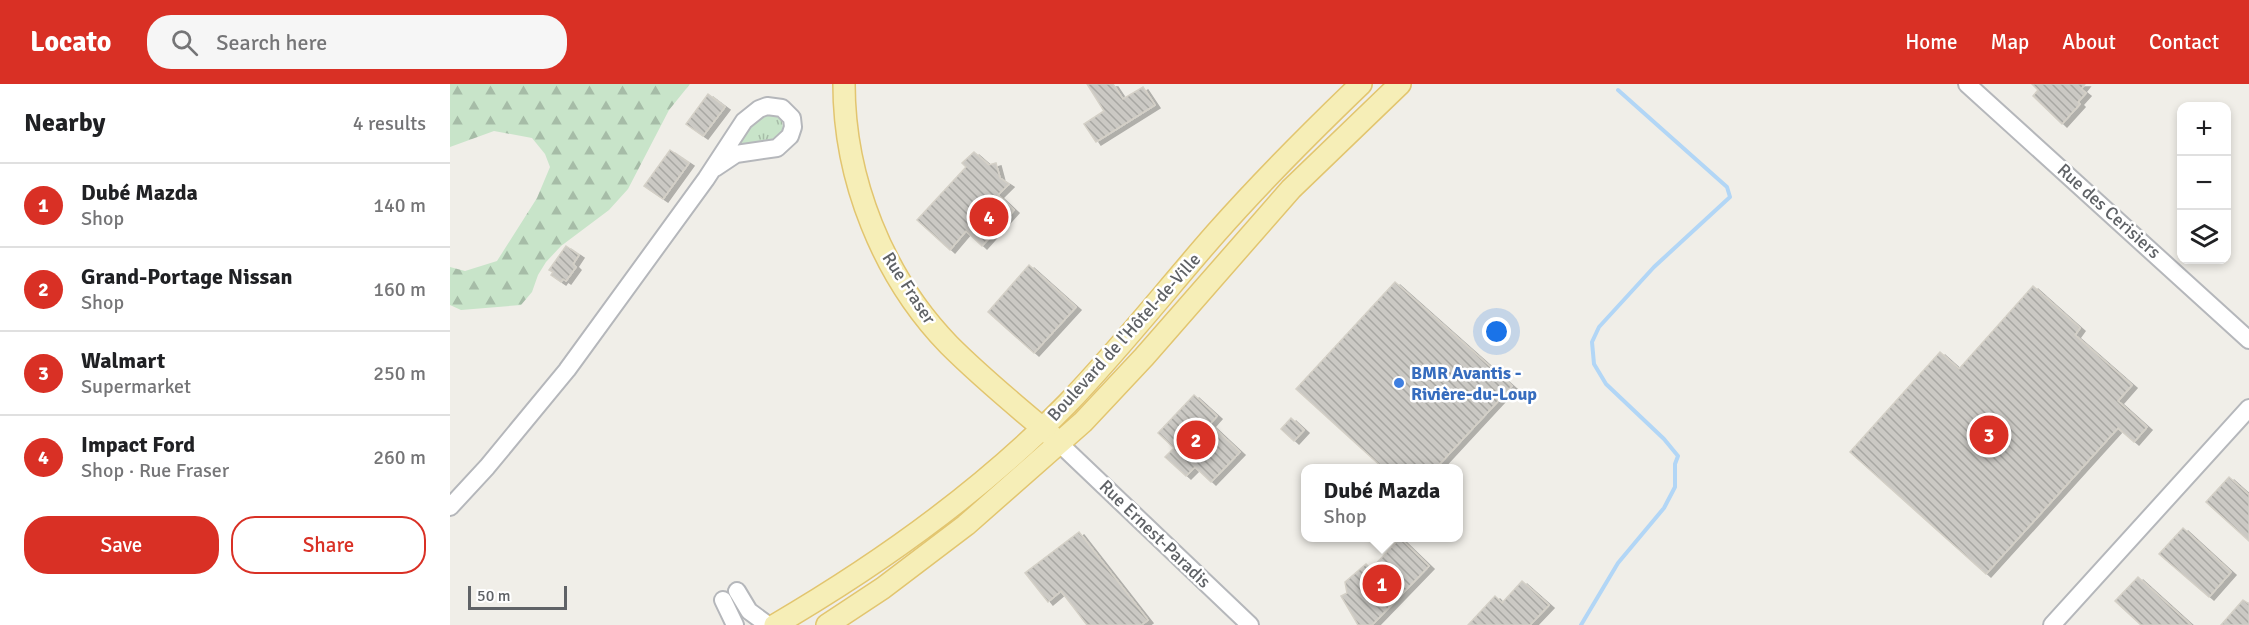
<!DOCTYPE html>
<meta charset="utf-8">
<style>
:root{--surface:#fff;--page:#f6f6f6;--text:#202124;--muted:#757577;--line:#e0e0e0;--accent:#d93025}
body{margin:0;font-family:Signika,sans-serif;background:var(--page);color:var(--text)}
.controls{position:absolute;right:18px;top:18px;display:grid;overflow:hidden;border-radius:12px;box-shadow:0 3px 9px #0003}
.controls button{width:54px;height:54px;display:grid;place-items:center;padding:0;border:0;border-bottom:2px solid var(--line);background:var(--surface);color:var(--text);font:30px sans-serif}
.scale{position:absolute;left:18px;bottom:15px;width:99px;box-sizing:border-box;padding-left:6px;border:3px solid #5f6266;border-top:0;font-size:16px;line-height:21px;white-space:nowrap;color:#5f6266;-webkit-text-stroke:4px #fff;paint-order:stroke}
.you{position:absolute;left:1047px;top:248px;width:21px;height:21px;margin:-15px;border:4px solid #fff;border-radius:50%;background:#1a73e8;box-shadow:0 0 0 9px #1a73e833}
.badge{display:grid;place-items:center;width:39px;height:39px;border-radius:50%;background:var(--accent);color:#fff;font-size:20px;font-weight:700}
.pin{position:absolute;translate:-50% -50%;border:3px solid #fff;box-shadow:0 2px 6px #0006}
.popup{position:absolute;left:851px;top:380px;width:162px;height:78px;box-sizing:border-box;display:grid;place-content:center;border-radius:12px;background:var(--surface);filter:drop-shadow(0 2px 4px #0005);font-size:20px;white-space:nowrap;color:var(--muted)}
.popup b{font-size:22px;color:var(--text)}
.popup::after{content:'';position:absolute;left:50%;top:100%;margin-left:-12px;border:12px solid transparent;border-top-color:var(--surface)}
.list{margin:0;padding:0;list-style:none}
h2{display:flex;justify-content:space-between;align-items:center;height:78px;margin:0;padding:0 24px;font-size:26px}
h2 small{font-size:20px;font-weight:400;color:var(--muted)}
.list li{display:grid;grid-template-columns:39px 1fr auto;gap:18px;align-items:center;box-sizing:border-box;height:84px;padding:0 24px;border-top:2px solid var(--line)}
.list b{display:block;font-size:22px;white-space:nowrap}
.list p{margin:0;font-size:20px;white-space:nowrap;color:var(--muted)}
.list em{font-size:20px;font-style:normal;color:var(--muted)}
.actions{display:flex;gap:12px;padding:18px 24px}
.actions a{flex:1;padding:14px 0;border:2px solid var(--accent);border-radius:24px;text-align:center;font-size:21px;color:var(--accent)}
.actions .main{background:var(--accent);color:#fff}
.icon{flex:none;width:33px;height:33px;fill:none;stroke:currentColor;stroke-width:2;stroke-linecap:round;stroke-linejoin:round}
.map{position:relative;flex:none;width:1799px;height:541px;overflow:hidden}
header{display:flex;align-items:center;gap:36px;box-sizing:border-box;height:84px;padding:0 30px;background:var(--accent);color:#fff}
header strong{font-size:28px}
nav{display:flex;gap:33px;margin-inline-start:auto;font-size:21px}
.search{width:420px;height:54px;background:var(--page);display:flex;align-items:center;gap:15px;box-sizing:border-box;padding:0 21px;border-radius:24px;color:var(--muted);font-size:22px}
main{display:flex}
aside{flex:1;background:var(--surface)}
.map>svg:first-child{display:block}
.grass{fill:url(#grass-tufts)}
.forest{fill:url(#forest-firs)}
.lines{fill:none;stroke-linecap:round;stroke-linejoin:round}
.stream{stroke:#b2d6f6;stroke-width:4}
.building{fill:url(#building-back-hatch);stroke:#d4d0c7;stroke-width:1.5;filter:url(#shadow)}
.minor-casing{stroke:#b5b7bb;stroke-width:20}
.major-casing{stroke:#e2c56f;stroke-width:24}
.minor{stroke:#fff;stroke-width:16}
.major{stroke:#f6eeb7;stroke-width:21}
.shop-dot{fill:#3f7fe0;stroke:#fff;stroke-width:2}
.labels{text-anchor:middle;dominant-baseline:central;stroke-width:5;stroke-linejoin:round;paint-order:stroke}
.street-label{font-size:18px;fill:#5f6266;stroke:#fff}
.shop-label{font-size:18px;font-weight:bold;fill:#366cbe;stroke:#fff;text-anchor:start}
</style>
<header>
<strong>Locato</strong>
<div class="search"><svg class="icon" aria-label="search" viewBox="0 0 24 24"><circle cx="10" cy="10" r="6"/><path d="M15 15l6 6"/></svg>Search here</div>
<nav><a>Home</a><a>Map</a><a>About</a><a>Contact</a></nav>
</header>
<main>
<aside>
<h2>Nearby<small>4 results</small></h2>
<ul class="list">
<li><span class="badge">1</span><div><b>Dubé Mazda</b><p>Shop</p></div><em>140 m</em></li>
<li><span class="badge">2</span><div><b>Grand-Portage Nissan</b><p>Shop</p></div><em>160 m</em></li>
<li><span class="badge">3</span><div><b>Walmart</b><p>Supermarket</p></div><em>250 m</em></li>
<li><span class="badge">4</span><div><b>Impact Ford</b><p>Shop · Rue Fraser</p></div><em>260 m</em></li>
</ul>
<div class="actions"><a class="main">Save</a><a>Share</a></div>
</aside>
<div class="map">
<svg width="1799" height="541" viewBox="0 0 1799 541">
<defs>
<pattern id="grass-tufts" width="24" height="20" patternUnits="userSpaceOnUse" patternTransform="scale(1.5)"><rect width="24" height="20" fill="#c8e4c9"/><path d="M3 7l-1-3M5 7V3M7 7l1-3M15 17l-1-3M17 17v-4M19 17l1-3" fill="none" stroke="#a6bca7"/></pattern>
<pattern id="forest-firs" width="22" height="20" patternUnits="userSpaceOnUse" patternTransform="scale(1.5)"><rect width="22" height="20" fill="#c8e4c9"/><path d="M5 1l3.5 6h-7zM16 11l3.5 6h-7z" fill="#a6bca7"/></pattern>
<pattern id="building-back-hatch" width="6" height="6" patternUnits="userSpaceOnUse" patternTransform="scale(1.5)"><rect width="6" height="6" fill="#cbc9c4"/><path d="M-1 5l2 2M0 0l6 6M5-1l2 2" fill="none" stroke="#a8a7a3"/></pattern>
<filter id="shadow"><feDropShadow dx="5" dy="3" stdDeviation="0" flood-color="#0004"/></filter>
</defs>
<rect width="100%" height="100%" fill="#f0eee8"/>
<path class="grass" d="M317,30L325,31L331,35C335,45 332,51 323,56L286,61L285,57Z"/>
<polygon class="forest" points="0,0 240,0 219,26 178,105 159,126 111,162 96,178 88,191 82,208 71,221 11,226 0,221 0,183 15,187 47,177 87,114 100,83 95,70 82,54 44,47 0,63"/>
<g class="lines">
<polyline class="stream" points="1131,541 1168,479 1214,424 1225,403 1225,380 1228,372 1214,355 1156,300 1144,280 1142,258 1149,243 1204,183 1280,113 1277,103 1168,6"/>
</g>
<g class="building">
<polygon points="637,0 663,0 673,15 693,3 705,21 646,58 634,40 654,27"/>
<polygon points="1582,0 1635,0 1631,5 1636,9 1628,18 1630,20 1612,40 1583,12 1588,6"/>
<polygon points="258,10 275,23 253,52 236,40"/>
<polygon points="220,66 239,79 213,115 194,102"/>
<polygon points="524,68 539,81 546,79 550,94 559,100 548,111 564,126 532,162 516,147 500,166 467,136 516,83 512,79"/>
<polygon points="116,162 129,171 123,180 126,183 116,197 113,195 111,198 101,191 103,188 99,186"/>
<polygon points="579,181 626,223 584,269 538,228"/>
<polygon points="945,198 1062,302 986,384 933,384 846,305"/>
<polygon points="1583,202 1630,244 1625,251 1682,301 1668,317 1697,343 1684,358 1668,344 1536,490 1400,368 1490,268 1509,285"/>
<polygon points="744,311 767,332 760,340 790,368 761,398 745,383 736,392 715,373 724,364 708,349"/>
<polygon points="841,334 854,346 844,357 831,345"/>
<polygon points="1779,393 1799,411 1799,457 1756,418"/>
<polygon points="1733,444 1781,488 1759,513 1709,470"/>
<polygon points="629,448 698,536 691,541 637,541 611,507 598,518 575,489"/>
<polygon points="950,454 979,482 922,541 908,541 891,512 897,509 895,498 916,480 921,485"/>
<polygon points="1688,493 1741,541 1691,541 1665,517"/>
<polygon points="1072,497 1099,521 1080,541 1018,541 1045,512 1052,519"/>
<polygon points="1793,516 1799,520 1799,541 1771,541"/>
</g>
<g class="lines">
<g class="minor-casing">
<g id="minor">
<polyline points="1517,0 1799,256"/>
<polyline points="610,360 800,541"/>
<polyline points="0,423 37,383 117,286 256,95 294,37 309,25 317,22 332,24 342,34 343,43 340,52 327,64 286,70 265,84"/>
<polyline points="287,507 299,527 318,541"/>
<polyline points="273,516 285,541"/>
<polyline points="1602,541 1799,324"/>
</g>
</g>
<g class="major-casing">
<g id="major">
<path d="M394,0C394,95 433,193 499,261C531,293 567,323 602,352"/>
<path d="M325,541C431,479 531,408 617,320C669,266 716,206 766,149C812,97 861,48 911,0"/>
<polyline points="377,541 433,504 516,441 633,338 694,273 841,105 950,0"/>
</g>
</g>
<use href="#minor" class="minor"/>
<use href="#major" class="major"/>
</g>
<circle class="shop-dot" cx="949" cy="299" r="6"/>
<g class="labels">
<g class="street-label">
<text transform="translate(1659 127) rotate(42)">Rue des Cerisiers</text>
<text transform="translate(459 204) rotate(57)">Rue Fraser</text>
<text transform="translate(674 253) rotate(-48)">Boulevard de l'Hôtel-de-Ville</text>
<text transform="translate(705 450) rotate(44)">Rue Ernest-Paradis</text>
</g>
<g class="shop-label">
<text x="961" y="289">BMR Avantis -<tspan x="961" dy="21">Rivière-du-Loup</tspan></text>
</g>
</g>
</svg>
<div class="controls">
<button>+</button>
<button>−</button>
<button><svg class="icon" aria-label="layers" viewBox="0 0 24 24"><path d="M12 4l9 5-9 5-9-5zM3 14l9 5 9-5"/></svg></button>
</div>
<div class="scale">50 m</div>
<div class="you"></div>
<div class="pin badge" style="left:932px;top:500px">1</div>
<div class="popup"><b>Dubé Mazda</b>Shop</div>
<div class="pin badge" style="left:746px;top:356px">2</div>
<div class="pin badge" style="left:1539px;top:351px">3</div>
<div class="pin badge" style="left:539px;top:133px">4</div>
</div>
</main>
